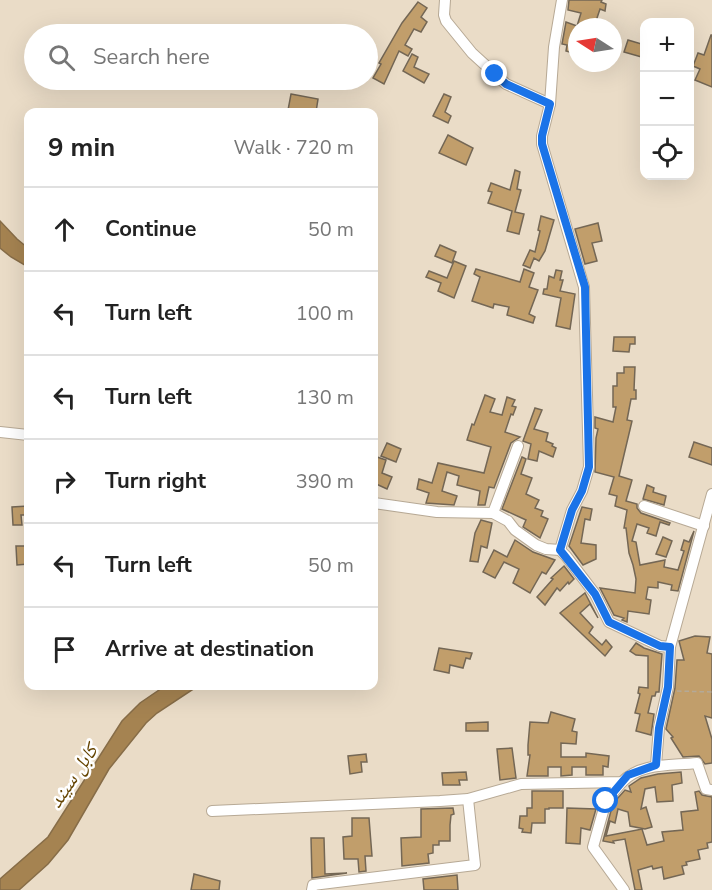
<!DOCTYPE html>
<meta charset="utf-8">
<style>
:root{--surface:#fff;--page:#f6f6f6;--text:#222;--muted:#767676;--line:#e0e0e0}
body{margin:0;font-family:"Nunito Sans","Noto Naskh Arabic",sans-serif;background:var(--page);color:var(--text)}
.controls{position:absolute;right:18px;top:18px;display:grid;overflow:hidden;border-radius:12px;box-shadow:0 6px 24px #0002}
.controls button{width:54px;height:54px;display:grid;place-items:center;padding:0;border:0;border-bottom:2px solid var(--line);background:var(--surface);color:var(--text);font:30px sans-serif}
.compass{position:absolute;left:568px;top:18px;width:54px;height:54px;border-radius:50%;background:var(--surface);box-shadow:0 6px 24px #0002;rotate:282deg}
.stop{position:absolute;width:18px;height:18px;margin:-14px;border:4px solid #1a73e8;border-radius:50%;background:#fff}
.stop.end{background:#1a73e8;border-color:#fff;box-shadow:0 2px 6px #0008}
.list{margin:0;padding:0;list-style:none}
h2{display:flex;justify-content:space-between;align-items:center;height:78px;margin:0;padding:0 24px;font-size:26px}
h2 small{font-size:20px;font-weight:400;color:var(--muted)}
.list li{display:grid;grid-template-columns:39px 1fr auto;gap:18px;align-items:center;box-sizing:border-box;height:84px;padding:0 24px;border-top:2px solid var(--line)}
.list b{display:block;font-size:22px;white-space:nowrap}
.list em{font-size:20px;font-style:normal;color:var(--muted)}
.icon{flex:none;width:33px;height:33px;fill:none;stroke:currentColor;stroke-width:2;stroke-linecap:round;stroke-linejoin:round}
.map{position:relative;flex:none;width:712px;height:890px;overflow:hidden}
.search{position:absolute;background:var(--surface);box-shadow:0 6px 24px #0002;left:24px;top:24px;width:354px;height:66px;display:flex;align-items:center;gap:15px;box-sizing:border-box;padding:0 21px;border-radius:33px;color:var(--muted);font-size:22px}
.panel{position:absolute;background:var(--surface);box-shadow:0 6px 24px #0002;left:24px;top:108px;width:354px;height:582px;border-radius:12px}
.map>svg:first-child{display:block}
.water{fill:#a58351;stroke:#876d48;stroke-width:1.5}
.building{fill:#c19e6b;stroke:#746755;stroke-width:1.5}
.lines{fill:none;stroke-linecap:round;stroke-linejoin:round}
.minor-casing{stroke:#b7a995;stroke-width:12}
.path{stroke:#b4a998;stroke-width:1.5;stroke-dasharray:4.5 3;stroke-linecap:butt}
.minor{stroke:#fff;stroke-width:10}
.route{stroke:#1a73e8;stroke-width:8}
.labels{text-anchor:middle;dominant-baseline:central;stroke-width:5;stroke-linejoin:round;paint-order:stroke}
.water-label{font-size:20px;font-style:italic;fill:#654400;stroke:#fff}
</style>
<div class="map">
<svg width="712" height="890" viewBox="0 0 712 890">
<rect width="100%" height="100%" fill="#eadcc7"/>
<g class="water">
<polygon points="0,221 17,239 28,248 28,267 11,257 0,248"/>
<polygon points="165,686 198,686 157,713 146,723 109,769 68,840 48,864 19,890 0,890 0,879 48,837 122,721 140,703"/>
</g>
<g class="building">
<polygon points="569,0 602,0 601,2 606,4 605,11 600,9 594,27 577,27 577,54 566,51 567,45 562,44 566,22 577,26 581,13 568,10"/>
<polygon points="418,2 427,8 421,17 427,22 421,32 414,29 405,45 412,49 408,56 399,51 384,84 373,78 381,64 379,63 402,23"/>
<polygon points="711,35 712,35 712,87 695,80 700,69 693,66 698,53 704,55"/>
<polygon points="628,40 645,45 645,58 624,52"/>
<polygon points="412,54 418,57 414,67 429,74 424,83 403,71"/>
<polygon points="291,94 318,99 316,112 288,110"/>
<polygon points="444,94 451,97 445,112 451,116 448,123 433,116"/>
<polygon points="448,135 473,148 466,165 439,153"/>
<polygon points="515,170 520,172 517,189 521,190 515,212 524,214 519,234 507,231 512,211 488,203 492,192 488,191 491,183 510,190"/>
<polygon points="541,216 554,220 545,251 539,261 534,258 530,268 523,265 530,250 535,252 540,231 538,230"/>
<polygon points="598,223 602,241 592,243 597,261 585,264 575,229"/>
<polygon points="440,245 456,252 452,263 435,256"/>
<polygon points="454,261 466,266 454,298 438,291 441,283 426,277 429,271 447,278"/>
<polygon points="476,269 520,282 524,269 534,273 529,287 538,290 529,314 535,317 533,323 507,315 509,307 494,304 493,308 472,301 480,277 474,274"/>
<polygon points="556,270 562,271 560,280 563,280 560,291 575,294 570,329 556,326 561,298 543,294 544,289 547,289 549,276 554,278"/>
<polygon points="614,337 635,337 635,344 630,344 629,352 613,351"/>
<polygon points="624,367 635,367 634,390 636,390 636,399 631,399 627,420 632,421 619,476 632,480 626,501 637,504 637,508 641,513 670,523 669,525 660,522 656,536 647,533 649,528 637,524 632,541 636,542 640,565 665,560 664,567 678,570 684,551 681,550 684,540 689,542 694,531 678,591 671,590 672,585 658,582 658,588 648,587 646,599 651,600 649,614 628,611 627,622 622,620 624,618 614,615 600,588 635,593 636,579 633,565 629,553 626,528 624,528 627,510 615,506 617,496 609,494 614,477 595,472 596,438 598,429 595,428 595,417 613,422 616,407 613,407 613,386 617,386 617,373 624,373"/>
<polygon points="485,395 495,399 490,412 502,415 507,397 515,400 512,406 516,407 513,415 511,414 505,432 520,437 511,443 494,488 489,487 485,505 478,505 480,491 457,485 459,476 447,472 442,491 457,496 454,505 426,503 429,493 417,489 419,479 432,483 438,463 484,473 491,447 467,440 472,424 474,425"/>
<polygon points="535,408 542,410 534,429 548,433 546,441 553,444 552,446 556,448 553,457 539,451 537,461 528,459 531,444 523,441"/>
<polygon points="694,442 712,448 712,465 689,457"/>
<polygon points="387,443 401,449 396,462 381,456"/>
<polygon points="377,457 386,460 382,473 392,477 387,489 374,483"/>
<polygon points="522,457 526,459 521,474 532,478 526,494 539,500 535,508 543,511 541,516 548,519 540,538 523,527 526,520 502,509"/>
<polygon points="647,485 654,488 653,492 666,496 664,505 643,499"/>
<polygon points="28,506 28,515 21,515 22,525 13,525 12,507"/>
<polygon points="582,507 592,509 590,520 585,519 581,543 596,545 596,559 583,565 569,546"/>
<polygon points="481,520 492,523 487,548 481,546 478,562 470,561 475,533"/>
<polygon points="663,537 672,541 666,557 656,554"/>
<polygon points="515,540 533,552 555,560 546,574 542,572 530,593 513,583 519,569 504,562 495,578 483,572 494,550 507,557"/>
<polygon points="16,546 25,546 28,564 17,565"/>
<polygon points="564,566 574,579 569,584 568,582 560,591 557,588 545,605 537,597 553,579 551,578"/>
<polygon points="585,593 598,618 590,604 580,613 593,627 589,633 602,645 606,640 612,647 605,656 560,613"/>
<polygon points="695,636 710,637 707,653 712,654 712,718 705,716 712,739 712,763 705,764 699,756 683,757 671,738 673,737 666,729 675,688 677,660 684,660 679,641"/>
<polygon points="636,643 644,648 662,654 659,692 656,692 655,696 652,696 648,713 654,714 651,735 636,731 640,714 635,713 640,694 638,693 639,687 648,688 648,656 636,655 630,651"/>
<polygon points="439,648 472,653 470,659 466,658 463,668 450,665 449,673 434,670"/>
<polygon points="551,712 575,719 572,731 577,732 576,744 561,743 561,757 586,757 586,753 609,756 608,767 603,766 603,775 586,775 586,767 572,767 572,775 561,776 561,767 548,767 548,776 527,776 530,755 528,755 528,745 530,722 548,723"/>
<polygon points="488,722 488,731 466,731 466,723"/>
<polygon points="512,748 516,778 500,780 497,749"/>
<polygon points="366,754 367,762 361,762 362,772 350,774 348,756"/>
<polygon points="466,772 467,780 459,780 460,785 443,785 442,773"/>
<polygon points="681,772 682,783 672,785 673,801 657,802 655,787 645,789 641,809 646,807 652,827 645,829 630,826 628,812 618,809 615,823 610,821 606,836 642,829 647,845 664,841 662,832 683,830 681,812 698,810 695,792 699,791 702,795 712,797 712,842 707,843 708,848 698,850 700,859 686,862 687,865 682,866 684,874 664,879 662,867 653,869 652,866 638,870 642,890 635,890 625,839 613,841 614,843 603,841 612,807 614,807 617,799 625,790 631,792 629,786 641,778 658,774"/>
<polygon points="532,791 563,791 563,808 549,808 549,809 545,809 545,823 532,823 531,833 522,832 523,829 519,828 520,816 527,816 527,808 532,808"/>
<polygon points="453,808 454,814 451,815 450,825 450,841 439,841 439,845 433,845 433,853 428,854 429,863 402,866 401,838 421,837 421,809"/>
<polygon points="567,808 596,809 590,830 581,828 580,844 566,843"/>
<polygon points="352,818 369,818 372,856 365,856 366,871 359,872 358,859 344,859 343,837 352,836"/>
<polygon points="311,838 324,838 325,874 347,873 312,878"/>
<polygon points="194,874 220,881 219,890 191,890"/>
<polygon points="457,875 458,890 424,890 423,879"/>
</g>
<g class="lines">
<g class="minor-casing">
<g id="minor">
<polyline points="445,0 444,15 446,21 472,53 506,84 550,104"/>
<polyline points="0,432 28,435"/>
<polyline points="374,503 437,512 493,513 508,521 515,530 536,545 546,549 560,550 566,556 595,594 609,622 660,646 670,647"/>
<polyline points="644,506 704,526"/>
<polyline points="493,513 518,446"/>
<polyline points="560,550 572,510 582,491 589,467 584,287 542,144 542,136 550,104 554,47 562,0"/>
<polyline points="656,765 659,727 668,687 670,647 712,494"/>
<polyline points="622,782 606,801 593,847 624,890"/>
<path d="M212,811L440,801L468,799L521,784L622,782C641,762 672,766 697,763L706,789L712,790"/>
<polyline points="312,890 313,885 475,865 468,799"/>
</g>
</g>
<polyline class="path" points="677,691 712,692"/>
<use href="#minor" class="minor"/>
</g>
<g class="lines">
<polyline class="route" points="495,74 506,84 550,104 542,136 542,144 585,287 589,467 582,491 572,510 560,550 595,594 609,622 660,646 670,647 668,687 659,728 656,765 628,775 606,801"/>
</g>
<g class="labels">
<g class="water-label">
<text transform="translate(73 776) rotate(-56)">کابل سيند</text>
</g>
</g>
</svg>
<div class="controls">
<button>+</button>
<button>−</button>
<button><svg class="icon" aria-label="locate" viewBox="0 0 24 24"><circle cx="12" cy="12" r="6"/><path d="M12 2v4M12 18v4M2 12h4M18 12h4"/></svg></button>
</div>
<svg class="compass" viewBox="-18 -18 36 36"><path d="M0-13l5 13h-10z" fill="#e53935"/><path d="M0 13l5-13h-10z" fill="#767676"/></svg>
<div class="stop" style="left:606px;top:801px"></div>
<div class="stop end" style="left:495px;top:74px"></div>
<div class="search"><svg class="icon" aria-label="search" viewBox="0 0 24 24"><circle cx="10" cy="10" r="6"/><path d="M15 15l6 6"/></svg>Search here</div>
<section class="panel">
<h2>9 min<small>Walk · 720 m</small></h2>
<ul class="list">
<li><svg class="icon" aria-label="ahead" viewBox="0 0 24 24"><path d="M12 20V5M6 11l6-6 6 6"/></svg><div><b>Continue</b></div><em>50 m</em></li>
<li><svg class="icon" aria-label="left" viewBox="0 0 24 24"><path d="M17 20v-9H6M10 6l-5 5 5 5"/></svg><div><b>Turn left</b></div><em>100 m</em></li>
<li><svg class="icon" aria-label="left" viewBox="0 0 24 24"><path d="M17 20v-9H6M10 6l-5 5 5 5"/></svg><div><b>Turn left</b></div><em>130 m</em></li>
<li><svg class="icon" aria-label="right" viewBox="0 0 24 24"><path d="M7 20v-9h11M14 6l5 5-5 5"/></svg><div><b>Turn right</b></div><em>390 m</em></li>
<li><svg class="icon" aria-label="left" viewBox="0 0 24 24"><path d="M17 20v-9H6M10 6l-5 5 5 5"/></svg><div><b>Turn left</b></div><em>50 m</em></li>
<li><svg class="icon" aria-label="arrive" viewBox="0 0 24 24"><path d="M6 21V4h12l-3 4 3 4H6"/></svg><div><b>Arrive at destination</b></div></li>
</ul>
</section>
</div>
